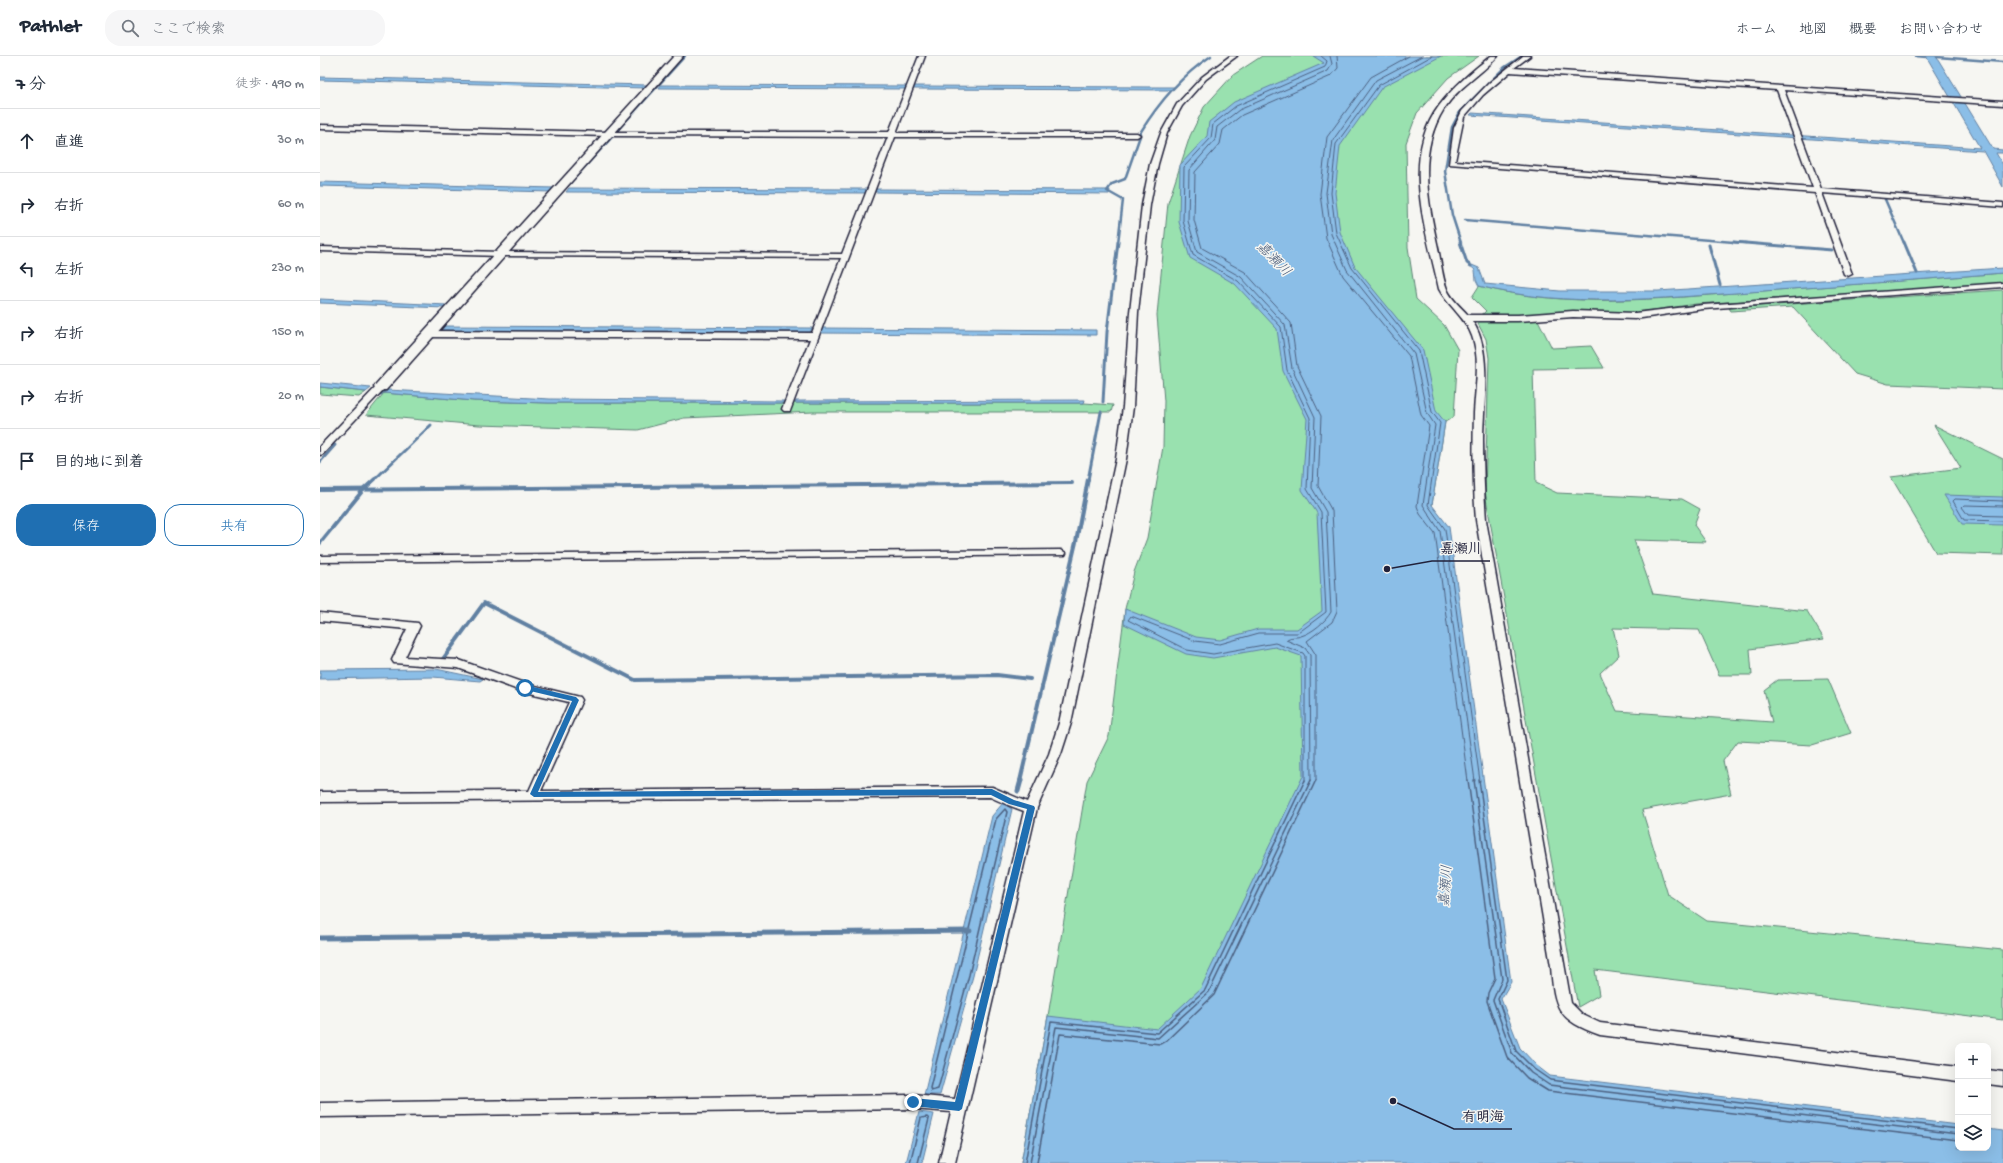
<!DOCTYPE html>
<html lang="ja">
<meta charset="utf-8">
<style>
:root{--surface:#fff;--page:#f6f6f7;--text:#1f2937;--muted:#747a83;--line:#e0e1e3;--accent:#1f6fb2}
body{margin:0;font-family:"Gochi Hand","Klee One",sans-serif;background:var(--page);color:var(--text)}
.controls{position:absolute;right:12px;bottom:12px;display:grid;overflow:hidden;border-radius:8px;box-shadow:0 4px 16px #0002}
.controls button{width:36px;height:36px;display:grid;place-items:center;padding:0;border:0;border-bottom:1px solid var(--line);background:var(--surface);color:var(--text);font:20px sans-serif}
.stop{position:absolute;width:12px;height:12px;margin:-9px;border:3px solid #1f6fb2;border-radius:50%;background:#fff}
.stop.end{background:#1f6fb2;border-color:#fff;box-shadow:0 1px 4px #0008}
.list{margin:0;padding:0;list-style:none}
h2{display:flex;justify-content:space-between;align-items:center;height:52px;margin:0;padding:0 16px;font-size:17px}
h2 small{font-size:13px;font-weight:400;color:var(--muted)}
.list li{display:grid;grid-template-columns:26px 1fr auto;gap:12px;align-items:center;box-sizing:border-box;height:64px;padding:0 16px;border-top:1px solid var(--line)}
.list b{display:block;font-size:15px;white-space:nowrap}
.list em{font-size:13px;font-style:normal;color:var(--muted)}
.actions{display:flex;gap:8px;padding:12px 16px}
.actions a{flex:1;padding:9px 0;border:1px solid var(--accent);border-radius:16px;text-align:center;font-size:14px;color:var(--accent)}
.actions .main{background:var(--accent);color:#fff}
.icon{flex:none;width:22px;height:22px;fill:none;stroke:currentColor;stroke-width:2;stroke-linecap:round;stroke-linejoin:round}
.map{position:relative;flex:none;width:1683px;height:1107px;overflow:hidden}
header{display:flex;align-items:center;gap:24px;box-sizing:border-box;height:56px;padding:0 20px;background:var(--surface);border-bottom:1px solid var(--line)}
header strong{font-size:19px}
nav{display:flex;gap:22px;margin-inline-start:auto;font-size:14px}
.search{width:280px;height:36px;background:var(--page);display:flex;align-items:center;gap:10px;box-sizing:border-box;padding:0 14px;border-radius:16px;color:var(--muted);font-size:15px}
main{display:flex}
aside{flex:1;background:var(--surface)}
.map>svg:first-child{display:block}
.green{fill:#99e1af;stroke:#5e8275}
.water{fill:#8bbee7;stroke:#6180a2}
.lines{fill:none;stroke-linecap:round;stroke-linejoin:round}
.shore-far1{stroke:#4c6080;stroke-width:1}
.shore{stroke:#4c6080;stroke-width:1.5}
.stream-far3{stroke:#6180a2;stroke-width:2.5}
.stream-far2{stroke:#6180a2;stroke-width:3}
.stream-far1{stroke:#6180a2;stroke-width:4}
.stream{stroke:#6180a2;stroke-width:5}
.street-casing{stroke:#22223b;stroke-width:3}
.secondary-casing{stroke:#22223b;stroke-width:3}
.street{fill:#f6f6f2;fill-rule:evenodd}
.secondary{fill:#f6f6f2;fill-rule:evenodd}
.route{fill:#1f6fb2}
.labels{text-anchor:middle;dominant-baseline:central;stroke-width:3;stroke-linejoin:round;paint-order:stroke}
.water-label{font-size:14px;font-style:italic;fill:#475977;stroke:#f6f6f2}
.leader{fill:none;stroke:#22223b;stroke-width:1.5}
.callout-dot{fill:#22223b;stroke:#f6f6f2;stroke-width:1.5}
.callout-label{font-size:14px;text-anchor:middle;font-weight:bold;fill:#22223b;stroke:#f6f6f2;stroke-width:3;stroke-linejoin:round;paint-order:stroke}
</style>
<header>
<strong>Pathlet</strong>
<div class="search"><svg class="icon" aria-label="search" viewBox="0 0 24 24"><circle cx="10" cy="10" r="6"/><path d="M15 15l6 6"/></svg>ここで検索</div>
<nav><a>ホーム</a><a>地図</a><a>概要</a><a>お問い合わせ</a></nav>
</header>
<main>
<aside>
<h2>7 分<small>徒歩 · 490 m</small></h2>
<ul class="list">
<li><svg class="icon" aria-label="ahead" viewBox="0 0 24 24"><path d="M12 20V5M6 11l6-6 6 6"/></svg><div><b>直進</b></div><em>30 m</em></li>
<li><svg class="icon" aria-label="right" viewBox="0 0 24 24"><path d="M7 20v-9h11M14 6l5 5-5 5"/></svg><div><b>右折</b></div><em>60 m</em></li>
<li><svg class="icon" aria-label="left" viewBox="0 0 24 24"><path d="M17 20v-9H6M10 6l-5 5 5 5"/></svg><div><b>左折</b></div><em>230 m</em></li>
<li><svg class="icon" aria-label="right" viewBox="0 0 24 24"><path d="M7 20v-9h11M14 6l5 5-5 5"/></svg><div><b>右折</b></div><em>150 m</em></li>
<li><svg class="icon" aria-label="right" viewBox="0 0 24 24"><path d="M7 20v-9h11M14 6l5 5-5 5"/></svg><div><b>右折</b></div><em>20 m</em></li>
<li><svg class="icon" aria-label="arrive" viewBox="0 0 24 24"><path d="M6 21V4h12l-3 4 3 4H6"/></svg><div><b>目的地に到着</b></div></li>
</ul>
<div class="actions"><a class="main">保存</a><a>共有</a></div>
</aside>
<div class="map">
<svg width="1683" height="1107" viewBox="0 0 1683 1107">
<rect width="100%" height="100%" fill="#f6f6f2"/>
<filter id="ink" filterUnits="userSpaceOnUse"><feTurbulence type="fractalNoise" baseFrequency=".025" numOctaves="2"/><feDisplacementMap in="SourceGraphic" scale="8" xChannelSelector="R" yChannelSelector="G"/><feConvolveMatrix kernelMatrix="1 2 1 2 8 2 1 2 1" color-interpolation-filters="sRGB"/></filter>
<g filter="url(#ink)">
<g class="green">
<polygon points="942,0 996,0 1014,8 1013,316 1018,897 701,1107 728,960 767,725 789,680 805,553 814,516 827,482 843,391 844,345 837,259 848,147 870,80 884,51 913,19"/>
<polygon points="1106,0 1159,0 1128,22 1097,57 1086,87 1088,191 1096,243 1124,269 1138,294 1134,361 1125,366 1112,449 958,80"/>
<path d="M1683,217V228L1376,248L1313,257L1311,262L1259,261L1218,264L1232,292L1271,290L1284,312L1213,313L1216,427L1237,437L1362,443L1380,453L1374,469L1386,486L1314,484L1333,538L1487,555L1504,583L1430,593L1432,619H1399L1379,574L1293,572L1299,599L1280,617L1297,655L1452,666L1444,634L1457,624L1508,623L1531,677L1492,689L1418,685L1403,705L1411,738L1322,754L1348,839L1387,865L1683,894V964L1275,914L1279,939L1258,951L1165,437L1169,302L1166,283L1156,264L1166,255L1152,241L1159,230C1244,253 1340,243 1427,236C1512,230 1598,224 1683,217Z"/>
<polygon points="1683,234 1683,333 1568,328 1535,318 1473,251 1411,255 1409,252"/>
<polygon points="0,331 46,336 39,341 0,338"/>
<polygon points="64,337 154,345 228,347 764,347 793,349 791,356 493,356 364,362 318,374 159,369 46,359"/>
<polygon points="1614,369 1683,403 1683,499 1616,497 1571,421 1641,412"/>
</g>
<g class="water">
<polygon points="993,0 1121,0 1062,31 1020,90 1015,137 1020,176 1035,211 1103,294 1116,355 1125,366 1112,449 1129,471 1191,926 1181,943 1200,992 1217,1010 1230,1020 1638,1069 1638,1092 1668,1092 1668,1073 1683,1075 1683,1107 701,1107 728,960 837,973 881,932 983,720 981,600 955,591 893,602 866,598 804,568 805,553 876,581 900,584 938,573 977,573 1002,555 997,457 982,434 987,363 963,315 957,273 915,228 870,202 859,166 860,109 887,80 889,66 914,46 1004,7"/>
<polygon points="1606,0 1616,0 1673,93 1683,94 1683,97 1676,97 1683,109 1683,131 1663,95 1150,59 1152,57 1660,92"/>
<polygon points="0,21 328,29 325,32 0,24"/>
<polygon points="341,29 587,30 586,33 339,32"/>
<polygon points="594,30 841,31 854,31 851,34 593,33"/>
<polygon points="0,126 235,132 231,136 0,130"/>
<polygon points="249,132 547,133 546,137 246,136"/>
<polygon points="555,133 790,134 789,138 554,136"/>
<path d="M1147,207L1159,212L1165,228L1240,235H1338L1683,212V217C1599,224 1514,230 1430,236C1342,242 1245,253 1159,230L1156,224L1155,214Z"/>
<polygon points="0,243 127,249 124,252 0,247"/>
<polygon points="125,270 492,272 490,277 120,276"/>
<polygon points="502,272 776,274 776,279 500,277"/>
<polygon points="0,327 51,332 46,336 0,331"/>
<polygon points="68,334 230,343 465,345 464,347 228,347 154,345 64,337"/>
<polygon points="765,344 764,347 475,347 476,345"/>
<polygon points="1624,439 1683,441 1683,469 1642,468"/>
<polygon points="116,613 163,623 160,625 113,621 0,623 0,614"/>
<polygon points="683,747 692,753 653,920 620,1039 604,1039 672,760"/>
<polygon points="599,1056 614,1058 602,1107 586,1107"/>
</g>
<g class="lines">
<g class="shore-far1">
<polyline points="1089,0 1051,21 1007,81 1000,138 1006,182 1023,220 1089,300 1101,359 1109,370 1097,450 1100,458 1115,477 1148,725"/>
<polyline points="1102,0 1056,24 1013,84 1006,137 1011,178 1027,214 1094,298 1107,357 1115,369 1103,449 1120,475 1155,725"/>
<polyline points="1112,0 1059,29 1016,88 1011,137 1016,177 1032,212 1099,295 1112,356 1120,367 1108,449 1125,473 1160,725"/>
<polyline points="1683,445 1635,443 1633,445 1644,464 1683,465"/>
<polyline points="1683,450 1644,449 1642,451 1648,459 1683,460"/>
<polyline points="985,725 985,600 983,597 955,587 893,598 867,594 808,564 811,560 875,585 900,588 939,577 978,577 1006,556 1001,456 987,433 990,362 967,314 961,271 918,225 873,199 863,165 864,111 891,82 893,68 916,50 1005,11 1007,5 1001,0"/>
<path d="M991,725L990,599L985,592L966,584C970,580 976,582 981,580C992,577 1006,565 1011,556L1006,456L992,432L995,361L972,312L965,269L921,221L877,196L868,165L869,114L895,84L897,71L919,54L1008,15L1012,8L1010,0"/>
<polyline points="996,725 996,599 987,585 1012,566 1017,555 1012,455 998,430 1001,360 977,310 971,267 925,216 882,192 874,164 875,116 900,88 903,74 922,59 1011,20 1018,12 1017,0"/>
</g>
<g class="shore">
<polyline points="1148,724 1175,922 1168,937 1167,945 1187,1001 1207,1022 1228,1035 1638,1084"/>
<polyline points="1154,724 1182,923 1173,944 1192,997 1211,1017 1229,1029 1638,1078"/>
<polyline points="1159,724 1187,924 1178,943 1196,995 1214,1013 1230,1024 1638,1073"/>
<polygon points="685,753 687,756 649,919 618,1033 611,1035 610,1032 676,763"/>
<polyline points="590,1107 601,1062 607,1061 609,1063 598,1107"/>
<polyline points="705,1107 731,966 837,977 885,934 985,724"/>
<polyline points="710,1107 736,971 838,982 889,936 991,724"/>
<polyline points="717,1107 740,978 840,988 847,984 894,939 996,724"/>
</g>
<g class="stream-far3">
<polyline points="1595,0 1606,1"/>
<polyline points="1617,1 1683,6"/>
<polyline points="295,77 365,0"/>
<path d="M820,77C839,46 861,20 891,0"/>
<polyline points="1564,141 1584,187"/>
<polyline points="233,146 293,80"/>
<polyline points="1145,164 1426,187"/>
<polyline points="798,187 803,144 787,135 792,128 805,123 820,80"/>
<polyline points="1141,187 1132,159 1125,115 1132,71 1140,56 1185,11 1202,0"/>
</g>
<g class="stream-far2">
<polyline points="1140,186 1147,207 1151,210"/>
<polyline points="1413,186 1512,194"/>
<polyline points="1584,186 1597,217"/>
<polyline points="1389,189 1400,229"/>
<polyline points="61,338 68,331"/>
<polyline points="783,346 787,276 798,186"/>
<polyline points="0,406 15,389"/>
<polyline points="54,424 111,369"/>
<polyline points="768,424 781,356"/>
</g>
<g class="stream-far1">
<polyline points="0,434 752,427"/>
<polyline points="0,487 44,433 55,423"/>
<polyline points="123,603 164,547 315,624 677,619 710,623"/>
<polyline points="700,725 756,486 768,423"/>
</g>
<g class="stream">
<polyline points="698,735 701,724"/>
<polyline points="0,882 650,875"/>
</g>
<g class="street-casing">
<g id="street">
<polygon points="599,0 605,0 576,77 817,77 820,79 817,81 575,81 470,355 464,355 462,353 490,283 108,281 104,278 108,275 492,277 521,202 181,200 0,195 0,191 181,196 522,198 568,81 288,80 0,73 0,69 288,76 569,76"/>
<polygon points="910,0 917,0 886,23 862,50 847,77 838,108 830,149 818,256 813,351 806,403 751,667 741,698 717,752 635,1107 619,1107 631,1056 593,1053 0,1061 0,1047 593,1039 635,1043 704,755 688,749 670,741 0,746 0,736 209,735 249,646 201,635 138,612 74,607 72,604 87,573 0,565 0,557 98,567 100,570 85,601 139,604 207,628 260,641 262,644 221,735 672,731 707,746 729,698 739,667 796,403 803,351 810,256 822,149 830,108 841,77 857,48 882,21"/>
<path d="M1171,0H1178C1161,19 1138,31 1124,53C1097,96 1108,145 1118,192C1121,205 1122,220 1127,233C1131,243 1141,251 1148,259H1198L1253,255L1315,257L1383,249L1683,227V231L1383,253L1315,263L1253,261L1198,265H1152C1173,293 1163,349 1163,384C1163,411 1164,437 1166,464L1251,947L1263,959L1280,967L1638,1011V1025L1280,979C1238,964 1234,953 1231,910L1156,464C1153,428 1153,393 1154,357C1155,332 1161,304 1152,280C1146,262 1128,250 1119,233C1107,177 1080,102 1119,50C1134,30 1152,15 1171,0Z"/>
<path d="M1203,0H1210L1194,12L1683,45V49L1464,34L1501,133L1683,147V151L1502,137L1532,218L1528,220L1524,218L1495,137L1129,108L1134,72L1142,55L1169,27ZM1190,16L1457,34L1493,132L1135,105L1144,61L1163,39Z"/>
<polygon points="61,328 64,329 64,333 3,398 0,399 0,390 58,329"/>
<polygon points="741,494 746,497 745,499 0,506 0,500"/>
<polygon points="1668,1014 1683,1016 1683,1030 1668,1028"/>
</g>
</g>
<g class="secondary-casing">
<polygon id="secondary" points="354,0 363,0 66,334 56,334 54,331 56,328"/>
</g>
<use href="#street" class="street"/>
<use href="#secondary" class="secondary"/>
</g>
</g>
<polygon class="route" points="205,629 256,641 259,644 218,736 672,733 694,744 714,750 715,752 642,1053 639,1055 593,1050 588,1046 593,1042 635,1046 707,753 689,748 671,739 214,741 210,738 252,645 202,633 202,630"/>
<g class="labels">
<g class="water-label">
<text transform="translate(953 204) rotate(46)">嘉瀬川</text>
<text transform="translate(1127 830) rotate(-86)">嘉瀬川</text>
</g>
</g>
<path class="leader" d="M1067 513L1112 505H1170M1073 1045L1134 1073H1192"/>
<g class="callout-dot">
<circle cx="1067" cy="513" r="4"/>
<circle cx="1073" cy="1045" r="4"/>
</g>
<g class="callout-label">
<text x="1141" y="497">嘉瀬川</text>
<text x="1163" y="1065">有明海</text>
</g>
</svg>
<div class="controls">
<button>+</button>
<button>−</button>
<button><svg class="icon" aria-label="layers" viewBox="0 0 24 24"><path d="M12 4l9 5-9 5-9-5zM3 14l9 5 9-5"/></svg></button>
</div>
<div class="stop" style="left:205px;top:632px"></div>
<div class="stop end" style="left:593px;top:1046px"></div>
</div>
</main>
